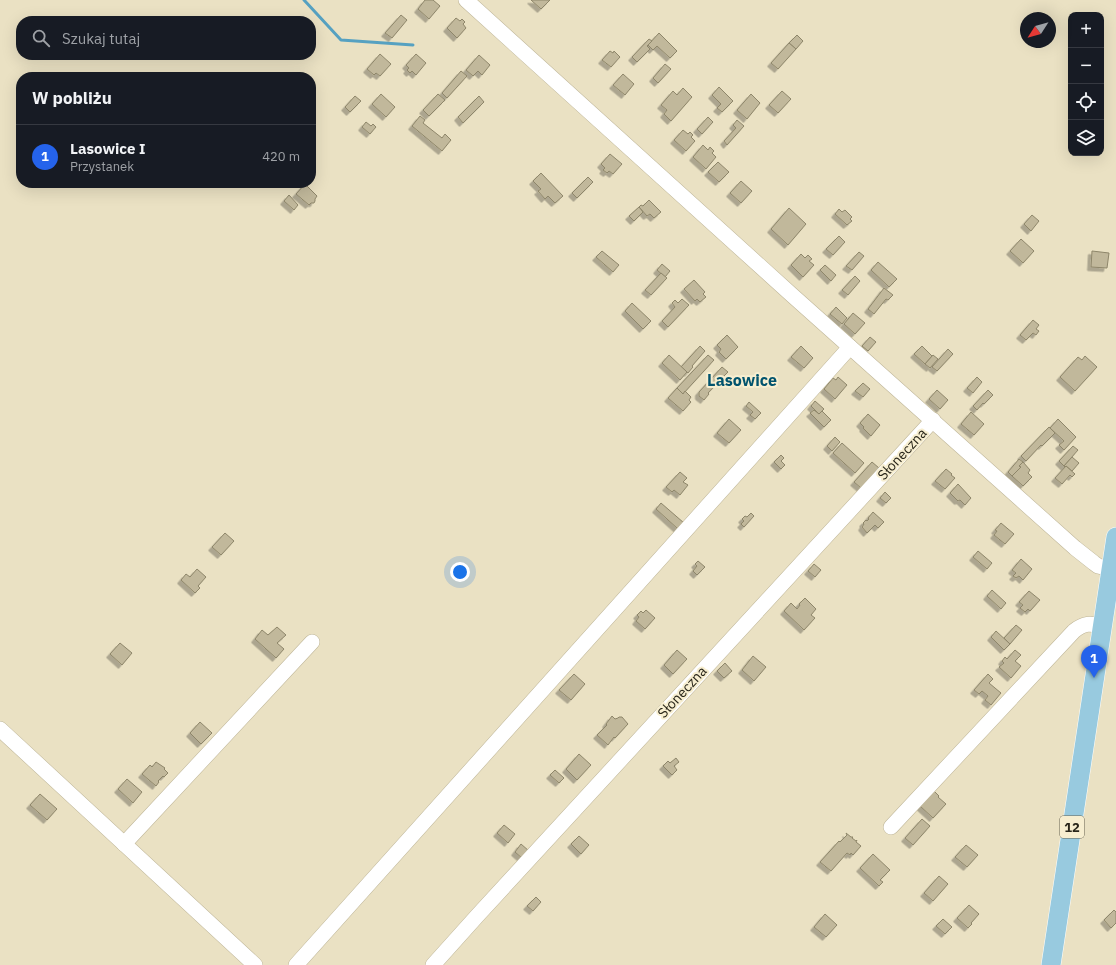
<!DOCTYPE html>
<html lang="pl">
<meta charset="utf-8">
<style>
:root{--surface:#171b24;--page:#242831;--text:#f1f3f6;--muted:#9ea1a6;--line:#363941;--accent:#2563eb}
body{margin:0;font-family:"IBM Plex Sans",sans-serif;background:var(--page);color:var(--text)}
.controls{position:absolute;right:12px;top:12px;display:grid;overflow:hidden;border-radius:8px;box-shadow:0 4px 16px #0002}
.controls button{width:36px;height:36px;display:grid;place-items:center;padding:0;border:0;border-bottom:1px solid var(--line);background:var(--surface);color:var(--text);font:20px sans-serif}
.compass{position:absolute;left:1020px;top:12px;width:36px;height:36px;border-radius:50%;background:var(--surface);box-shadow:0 4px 16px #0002;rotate:234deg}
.you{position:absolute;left:460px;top:572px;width:14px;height:14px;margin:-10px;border:3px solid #fff;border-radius:50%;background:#1a73e8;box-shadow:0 0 0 6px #1a73e833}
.badge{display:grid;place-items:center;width:26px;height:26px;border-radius:50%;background:var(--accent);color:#fff;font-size:13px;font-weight:700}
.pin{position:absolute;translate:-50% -33px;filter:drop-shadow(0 1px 2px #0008)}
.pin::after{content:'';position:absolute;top:21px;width:14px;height:12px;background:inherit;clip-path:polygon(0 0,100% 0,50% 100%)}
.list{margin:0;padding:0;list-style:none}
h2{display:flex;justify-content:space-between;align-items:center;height:52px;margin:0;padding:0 16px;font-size:17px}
h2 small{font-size:13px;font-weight:400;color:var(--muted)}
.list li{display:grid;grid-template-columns:26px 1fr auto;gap:12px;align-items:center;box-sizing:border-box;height:64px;padding:0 16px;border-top:1px solid var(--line)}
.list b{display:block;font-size:15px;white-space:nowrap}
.list p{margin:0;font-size:13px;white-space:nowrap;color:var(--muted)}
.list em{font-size:13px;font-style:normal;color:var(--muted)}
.icon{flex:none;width:22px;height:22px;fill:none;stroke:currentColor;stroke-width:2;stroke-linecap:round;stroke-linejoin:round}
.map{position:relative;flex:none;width:1116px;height:965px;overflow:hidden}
.search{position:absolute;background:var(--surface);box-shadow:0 4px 16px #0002;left:16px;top:16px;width:300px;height:44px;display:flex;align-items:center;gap:10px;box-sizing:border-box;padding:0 14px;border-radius:16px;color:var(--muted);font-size:15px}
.panel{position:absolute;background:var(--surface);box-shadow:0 4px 16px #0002;left:16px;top:72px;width:300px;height:116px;border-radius:16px}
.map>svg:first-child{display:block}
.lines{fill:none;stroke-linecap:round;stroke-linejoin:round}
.stream{stroke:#56a1c1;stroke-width:3}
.building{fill:#c1b89b;stroke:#8e866a;filter:url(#shadow)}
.minor-casing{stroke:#bfb699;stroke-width:16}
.major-casing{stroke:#fff;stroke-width:20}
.minor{stroke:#fff;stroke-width:15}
.major{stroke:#98cadf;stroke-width:19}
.labels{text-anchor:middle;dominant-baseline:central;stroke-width:4;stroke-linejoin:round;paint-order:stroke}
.shield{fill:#f7eed0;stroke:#676251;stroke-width:1}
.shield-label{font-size:13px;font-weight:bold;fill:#29261a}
.street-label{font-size:14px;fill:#29261a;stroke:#f7eed0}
.quarter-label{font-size:16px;font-weight:bold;fill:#01536d;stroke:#f7eed0}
</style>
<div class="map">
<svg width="1116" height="965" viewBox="0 0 1116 965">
<defs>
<filter id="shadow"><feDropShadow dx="-3.5" dy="3.5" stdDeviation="0" flood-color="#0004"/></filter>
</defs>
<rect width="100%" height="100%" fill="#eae1c3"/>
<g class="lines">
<polyline class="stream" points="304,0 341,40 413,45"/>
</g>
<g class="building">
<polygon points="425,0 433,0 440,6 429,19 418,9"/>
<polygon points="531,0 550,0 541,9"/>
<polygon points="401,15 407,20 392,38 385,33"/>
<polygon points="456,18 460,21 462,19 465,22 463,24 466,28 457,38 447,28"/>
<polygon points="659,33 677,51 670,58 657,46 653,50 648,45"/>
<polygon points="797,35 803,41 796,49 789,43"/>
<polygon points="649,39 652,41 647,46 650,49 637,62 632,57"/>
<polygon points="789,43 796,49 778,69 771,63"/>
<polygon points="610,51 613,53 614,51 620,57 611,67 602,60"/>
<polygon points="380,54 391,64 380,76 376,73 374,75 367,69"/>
<polygon points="416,54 426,63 416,75 412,71 410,73 407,70 409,68 406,65"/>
<polygon points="479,55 490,65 482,75 478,71 473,76 466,70"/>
<polygon points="665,64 671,69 658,83 653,78"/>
<polygon points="461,71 467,76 447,98 442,93"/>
<polygon points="623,74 634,84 625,95 613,85"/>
<polygon points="719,87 733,101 722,112 717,108 721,104 712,95"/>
<polygon points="683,88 692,97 671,121 664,114 667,110 661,105 673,91 677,95"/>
<polygon points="782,91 791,99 778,113 769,105"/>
<polygon points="381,94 395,107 386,117 372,104"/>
<polygon points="438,94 445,100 429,116 423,110"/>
<polygon points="751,94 760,103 747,119 737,110"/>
<polygon points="355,96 361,101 350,112 345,107"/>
<polygon points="479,96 484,102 463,123 458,117"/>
<polygon points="420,116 425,120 423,123 442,138 445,134 451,140 442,151 412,126"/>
<polygon points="708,117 713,122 702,134 697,129"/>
<polygon points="737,120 744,126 727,145 724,141 736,128 733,125"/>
<polygon points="366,122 371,126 373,124 376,127 370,134 362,127"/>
<polygon points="683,130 688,134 690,132 693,135 691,137 695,141 686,151 674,140"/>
<polygon points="703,145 708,150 710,147 714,151 712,153 716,157 706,169 693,157"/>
<polygon points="610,154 622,164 613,174 609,171 607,173 603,170 605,168 601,164"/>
<polygon points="718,162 729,172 719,182 708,172"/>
<polygon points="541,173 563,196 555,203 548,196 545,199 538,191 541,189 533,181"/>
<polygon points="588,177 593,182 577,198 572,193"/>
<polygon points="741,181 752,191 741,203 730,193"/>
<polygon points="305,184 317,196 315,199 315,201 314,203 311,203 309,205 296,194"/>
<polygon points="289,195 298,205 294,210 284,201"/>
<polygon points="649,200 661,212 654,218 650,214 647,216 639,207 641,205 643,206"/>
<polygon points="639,207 643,212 634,221 629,216"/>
<polygon points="789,208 806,224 788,245 771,229"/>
<polygon points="839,209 842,212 845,210 852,217 850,219 852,221 847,225 835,214"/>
<polygon points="1032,215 1039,221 1031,231 1024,224"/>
<polygon points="839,236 845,242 833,255 826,249"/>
<polygon points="1021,239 1034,251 1023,263 1010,251"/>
<polygon points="602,251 619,265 613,272 596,257"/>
<polygon points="1092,251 1109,253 1107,268 1091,267"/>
<polygon points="859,252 864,256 852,270 846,266"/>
<polygon points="801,254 805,258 808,255 812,259 809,261 814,265 803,277 791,265"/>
<polygon points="878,262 897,279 889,287 871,270"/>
<polygon points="662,264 670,271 665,277 657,270"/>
<polygon points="825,265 836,275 831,281 820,270"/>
<polygon points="661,273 667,278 651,295 645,290"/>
<polygon points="855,276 860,281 848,295 842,290"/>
<polygon points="694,280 705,292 703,294 706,297 700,302 697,299 695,301 684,289"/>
<polygon points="884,288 893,295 888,300 886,299 874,314 868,309"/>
<polygon points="682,299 689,305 668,327 662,321 675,307 672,303 675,300 678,303"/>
<polygon points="632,303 651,321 643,329 625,311"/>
<polygon points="836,307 847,318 842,324 830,314"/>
<polygon points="853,313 865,323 855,334 844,324"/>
<polygon points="1033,320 1039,325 1036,329 1039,331 1036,335 1033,333 1026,340 1020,335"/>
<polygon points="727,335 738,347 726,359 719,352 721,349 717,345"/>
<polygon points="870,337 876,342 868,351 862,346"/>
<polygon points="700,346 705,351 692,366 693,367 688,373 681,367"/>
<polygon points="801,346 813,358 804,368 791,357"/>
<polygon points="922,346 932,356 925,364 914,354"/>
<polygon points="948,349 953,354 937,371 932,367"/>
<polygon points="669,355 687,372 680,380 662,363"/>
<polygon points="708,355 714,360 683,394 677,388"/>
<polygon points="933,355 938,359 930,368 925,364"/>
<polygon points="1085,356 1097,367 1075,391 1060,377 1078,357 1082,360"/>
<polygon points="722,367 728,372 724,376 708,393 709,394 704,400 699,396 699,392"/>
<polygon points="838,377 847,385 835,399 824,389 833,378 836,380"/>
<polygon points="977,377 982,382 973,393 967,388"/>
<polygon points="863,383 870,389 863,397 855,391"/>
<polygon points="677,388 683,394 685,391 691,397 689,400 691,402 683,411 668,398"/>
<polygon points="937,390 948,400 940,409 929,399"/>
<polygon points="988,390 993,395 984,404 983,403 977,410 973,406"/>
<polygon points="815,401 824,409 819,414 811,406"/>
<polygon points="749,402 761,413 755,419 750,415 753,412 746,406"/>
<polygon points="814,410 819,414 822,411 831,420 824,427 810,413"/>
<polygon points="971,412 984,424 974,435 961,424"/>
<polygon points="868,414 880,425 871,436 863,428 864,427 860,423"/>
<polygon points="729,419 741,430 729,443 717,433"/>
<polygon points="1058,419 1076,437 1064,450 1059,445 1064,441 1050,428"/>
<polygon points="1049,427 1055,433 1042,446 1041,445 1026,461 1021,456"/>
<polygon points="835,437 840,442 832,451 827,446"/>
<polygon points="842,443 864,463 855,473 833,453"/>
<polygon points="1073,446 1078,450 1064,466 1059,461"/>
<polygon points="781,455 784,458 781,461 785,465 781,469 774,462"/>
<polygon points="1072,457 1079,463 1072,471 1066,466 1065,467 1064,466"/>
<polygon points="1019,459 1023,462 1019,466 1021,467 1012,476 1008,472"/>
<polygon points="872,462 879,468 861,488 854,482"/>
<polygon points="1023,462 1030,470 1028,473 1032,477 1023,486 1012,476 1021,467 1019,466"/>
<polygon points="1066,466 1075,474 1072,477 1070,475 1062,484 1055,478"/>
<polygon points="946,469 952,474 951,475 955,478 945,489 935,481"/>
<polygon points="680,472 687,478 683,482 688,485 680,495 674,490 672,492 666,487"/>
<polygon points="958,484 971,498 965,505 960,500 958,501 950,493"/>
<polygon points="885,492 891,498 886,503 880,498"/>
<polygon points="661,503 684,523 678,529 656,509"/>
<polygon points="873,512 884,522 878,528 875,525 867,533 862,527 864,524 863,523 866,520 867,521 869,519 868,518"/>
<polygon points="751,513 754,516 744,527 741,524 744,521 742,519 745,516 747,517"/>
<polygon points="1001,523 1014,534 1005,544 994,535 997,531 995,530"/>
<polygon points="225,533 234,541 221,555 212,547"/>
<polygon points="978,551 992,563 987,569 973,557"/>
<polygon points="1021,559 1032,569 1023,580 1019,576 1016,578 1013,576 1016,573 1012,570"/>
<polygon points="698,561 705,567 697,575 693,571 697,566 695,564"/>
<polygon points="814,564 821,570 815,577 808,571"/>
<polygon points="197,569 206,577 198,586 200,588 195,593 181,580 186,574 190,577"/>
<polygon points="992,590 1006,603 1001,609 987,596"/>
<polygon points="1029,591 1040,600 1030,611 1028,609 1025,612 1020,608 1023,605 1019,602"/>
<polygon points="805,598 816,609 811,615 815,618 804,630 784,611 791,603 797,609 800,605 799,604"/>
<polygon points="646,610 655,618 645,629 636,621 639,617 637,615 641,611 643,613"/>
<polygon points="1016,625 1022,630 1010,644 1004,638"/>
<polygon points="277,627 286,635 277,643 284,649 276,658 255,639 262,630 268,635"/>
<polygon points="996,631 1010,644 1004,650 991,637"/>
<polygon points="120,643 132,653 122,665 110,654"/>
<polygon points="677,650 687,659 673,674 664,665"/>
<polygon points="1015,650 1021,655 1015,661 1021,666 1011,678 999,667 1004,663 1002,661 1005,657 1007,659"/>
<polygon points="753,656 766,667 754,681 742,670"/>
<polygon points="725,663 732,671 724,678 717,671"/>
<polygon points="574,674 585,684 571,700 559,690"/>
<polygon points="988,674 993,679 989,683 1001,693 991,705 985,700 988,696 982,691 979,694 974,690"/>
<polygon points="612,716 615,719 618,718 619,717 622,717 628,724 615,738 614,737 608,745 597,735 607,725 606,724"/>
<polygon points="200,722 212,733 201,744 190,733"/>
<polygon points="579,754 591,765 577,780 566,769"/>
<polygon points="676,758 679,762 674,766 677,770 672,775 663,766 668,761 670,763"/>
<polygon points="156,762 165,768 164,769 168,773 164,777 163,776 158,781 159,782 156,786 142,774 150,765 152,767"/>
<polygon points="555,770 564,778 559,783 550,775"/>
<polygon points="127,779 142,792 133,803 118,789"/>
<polygon points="934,791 939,796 938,797 946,804 933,818 920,806"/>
<polygon points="40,794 57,809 47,820 30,805"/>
<polygon points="922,819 930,826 913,845 905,838"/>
<polygon points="504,825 515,834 508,843 497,833"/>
<polygon points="846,833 851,837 853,837 852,838 856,841 857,840 856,842 861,846 853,855 851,853 850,855 847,853 831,871 820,862 839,841 840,842 847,835"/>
<polygon points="579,836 589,845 581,854 571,844"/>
<polygon points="521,844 529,851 523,859 515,852"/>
<polygon points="966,845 978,855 967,867 955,857"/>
<polygon points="873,854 890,870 880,880 883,882 879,886 860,868"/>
<polygon points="939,876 948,884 933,901 924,893"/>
<polygon points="536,897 541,902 533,911 527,906"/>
<polygon points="969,905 979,914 971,923 972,924 968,928 957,918"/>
<polygon points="1114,910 1116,912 1116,923 1111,928 1104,920"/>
<polygon points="825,914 837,925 826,937 814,927"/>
<polygon points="943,919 952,927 945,934 936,926"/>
</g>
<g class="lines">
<g class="minor-casing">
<g id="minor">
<polyline points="466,0 793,296 1075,548 1094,563 1098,566 1111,569"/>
<polyline points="0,729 255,965"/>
<path d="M891,827L1074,631C1084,623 1090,623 1102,626"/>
<polyline points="124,844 312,642"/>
<polyline points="296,965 850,347"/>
<polyline points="433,965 477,916 933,420"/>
</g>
</g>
<g class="major-casing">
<polyline id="major" points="1051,965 1116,537"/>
</g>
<use href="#minor" class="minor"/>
<use href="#major" class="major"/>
</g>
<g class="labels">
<rect class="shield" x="1060" y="816" width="24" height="22" rx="3"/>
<g class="shield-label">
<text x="1072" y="827">12</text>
</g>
<g class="street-label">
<text transform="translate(902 454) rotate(-47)">Słoneczna</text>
<text transform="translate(682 692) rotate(-47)">Słoneczna</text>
</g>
<g class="quarter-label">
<text x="742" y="380">Lasowice</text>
</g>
</g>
</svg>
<div class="controls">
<button>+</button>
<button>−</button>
<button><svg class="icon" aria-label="locate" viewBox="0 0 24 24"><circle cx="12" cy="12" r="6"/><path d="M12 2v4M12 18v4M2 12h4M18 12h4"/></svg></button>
<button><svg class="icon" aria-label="layers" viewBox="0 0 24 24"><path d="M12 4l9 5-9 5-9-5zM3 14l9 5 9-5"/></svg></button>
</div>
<svg class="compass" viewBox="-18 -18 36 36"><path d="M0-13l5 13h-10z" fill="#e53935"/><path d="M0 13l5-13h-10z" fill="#9ea1a6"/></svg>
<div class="you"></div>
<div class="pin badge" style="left:1094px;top:678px">1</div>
<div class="search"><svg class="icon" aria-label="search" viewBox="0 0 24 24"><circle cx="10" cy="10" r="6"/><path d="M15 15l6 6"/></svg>Szukaj tutaj</div>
<section class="panel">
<h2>W pobliżu<small></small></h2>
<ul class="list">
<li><span class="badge">1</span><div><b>Lasowice I</b><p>Przystanek</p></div><em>420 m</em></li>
</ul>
</section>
</div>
